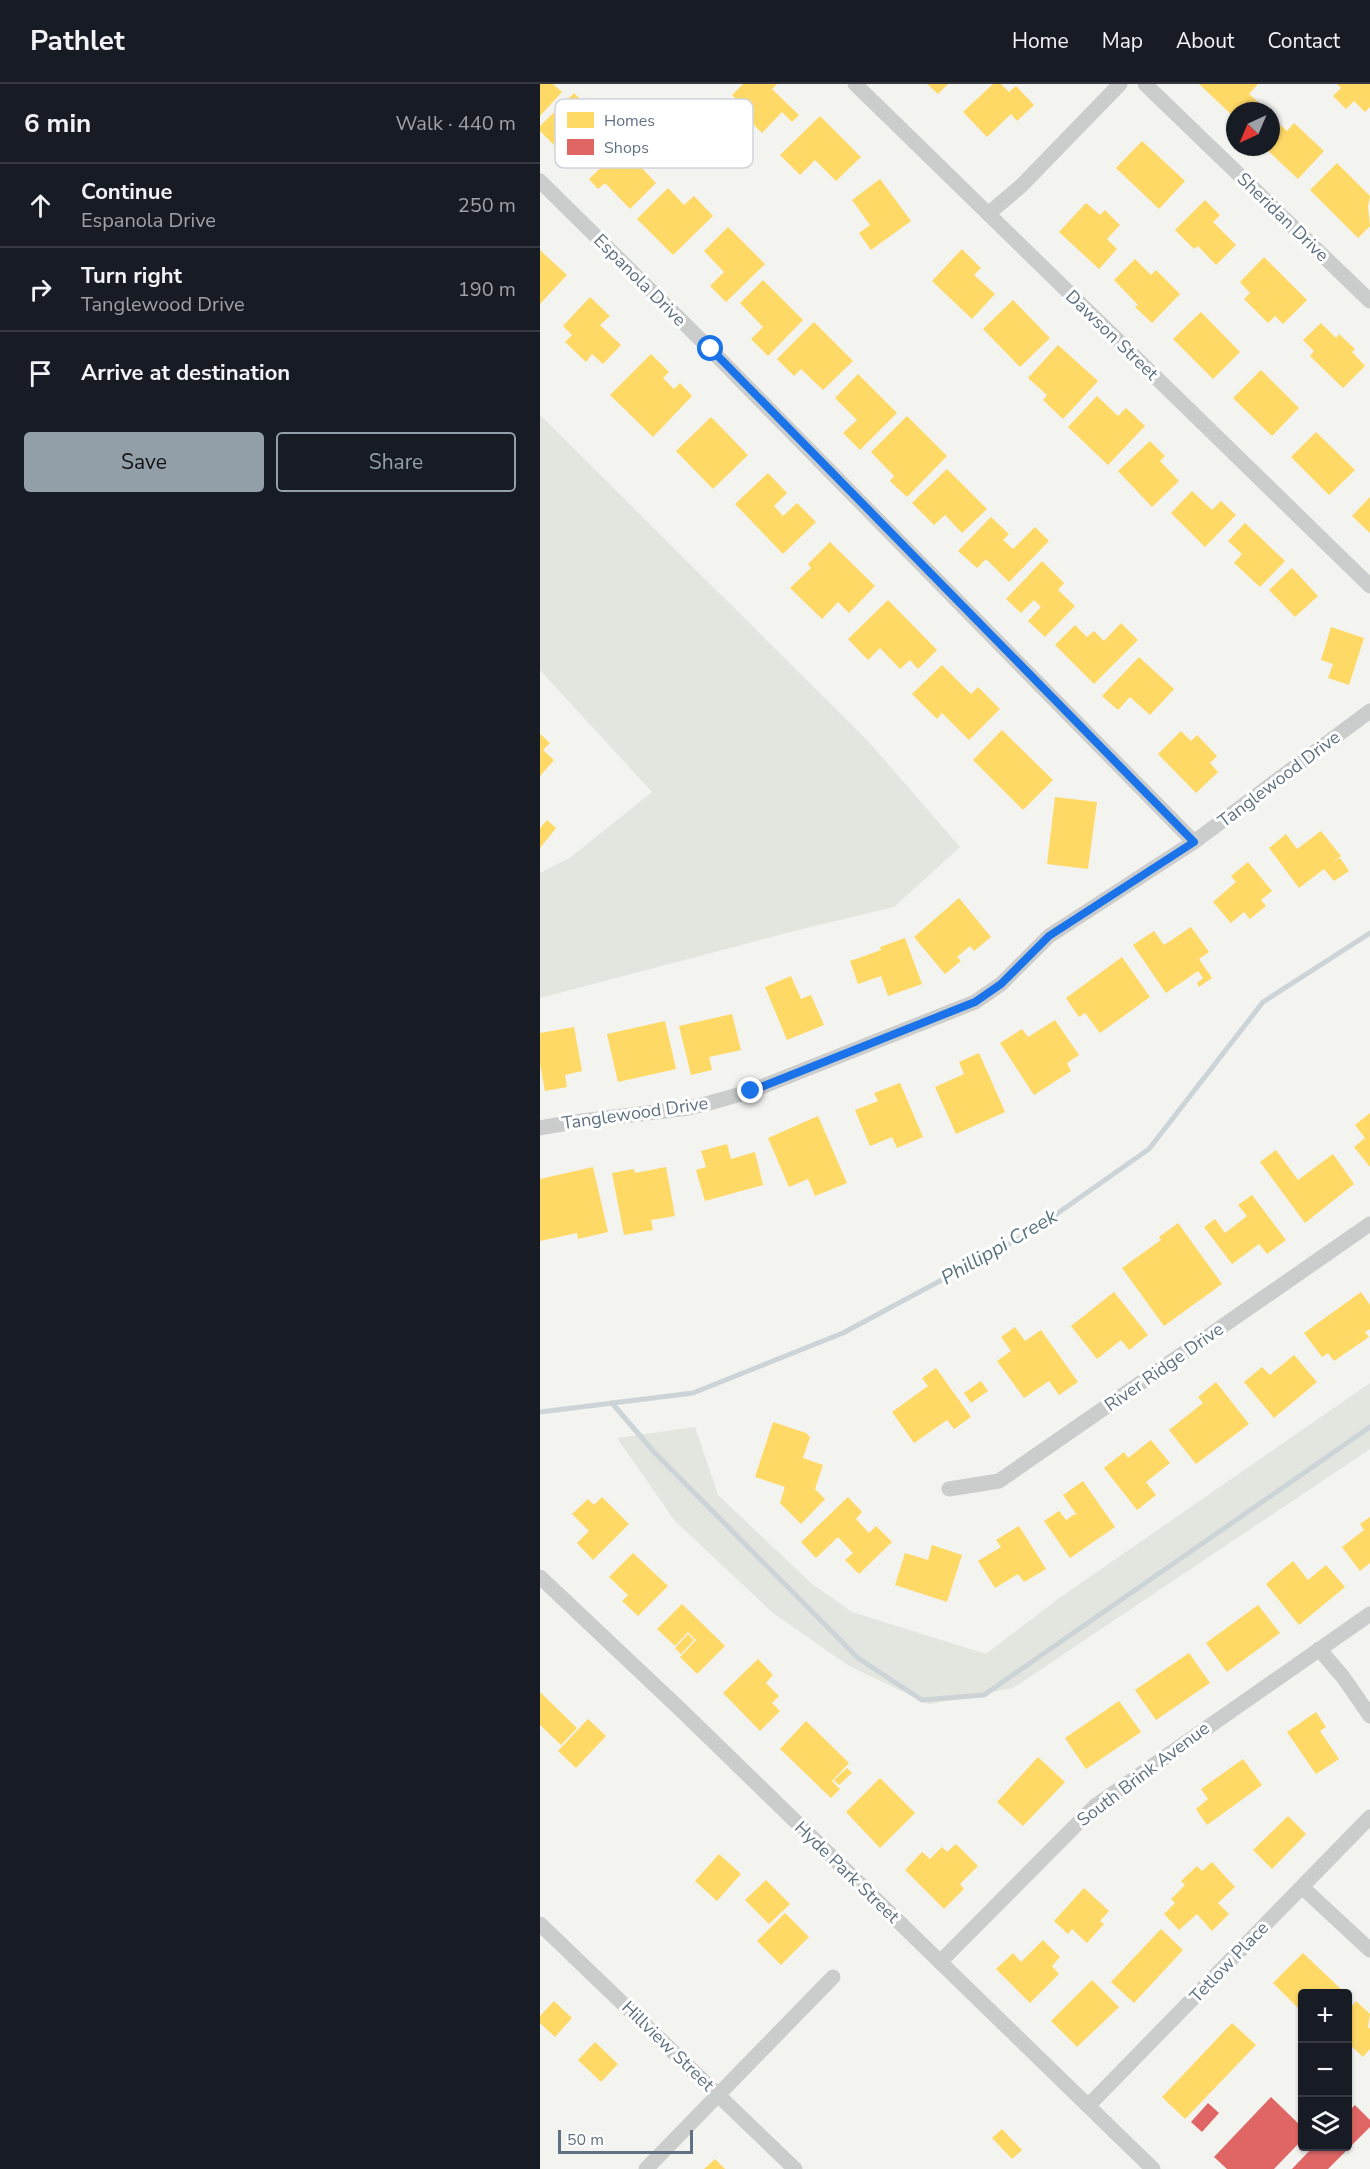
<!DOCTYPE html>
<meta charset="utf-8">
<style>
:root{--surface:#171b24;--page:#20242c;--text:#f1f3f6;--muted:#9ea1a6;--line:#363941;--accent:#939fa8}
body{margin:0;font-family:"Nunito Sans",sans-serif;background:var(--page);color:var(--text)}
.controls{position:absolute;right:18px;bottom:18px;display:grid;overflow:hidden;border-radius:6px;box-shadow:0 2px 4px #0004}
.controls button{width:54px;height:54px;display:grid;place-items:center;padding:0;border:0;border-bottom:2px solid var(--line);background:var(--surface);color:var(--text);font:30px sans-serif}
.compass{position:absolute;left:686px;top:18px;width:54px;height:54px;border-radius:50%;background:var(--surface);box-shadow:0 2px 4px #0004;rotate:224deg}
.scale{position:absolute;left:18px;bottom:15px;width:135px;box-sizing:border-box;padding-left:6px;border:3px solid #607282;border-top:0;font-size:16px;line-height:21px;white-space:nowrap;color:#607282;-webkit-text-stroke:4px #fff;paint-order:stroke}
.stop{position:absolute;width:18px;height:18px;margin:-14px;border:4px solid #1a73e8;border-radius:50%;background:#fff}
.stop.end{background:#1a73e8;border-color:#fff;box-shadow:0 2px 6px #0008}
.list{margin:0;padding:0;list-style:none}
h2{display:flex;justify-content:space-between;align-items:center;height:78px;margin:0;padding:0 24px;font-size:26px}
h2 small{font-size:20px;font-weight:400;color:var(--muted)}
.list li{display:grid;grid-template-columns:39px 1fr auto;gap:18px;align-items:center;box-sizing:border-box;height:84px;padding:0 24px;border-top:2px solid var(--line)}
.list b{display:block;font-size:22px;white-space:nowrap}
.list p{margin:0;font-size:20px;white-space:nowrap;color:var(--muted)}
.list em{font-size:20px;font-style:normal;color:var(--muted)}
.actions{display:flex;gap:12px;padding:18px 24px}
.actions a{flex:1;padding:14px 0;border:2px solid var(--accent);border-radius:6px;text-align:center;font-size:21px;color:var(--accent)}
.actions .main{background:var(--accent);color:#111}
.icon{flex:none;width:33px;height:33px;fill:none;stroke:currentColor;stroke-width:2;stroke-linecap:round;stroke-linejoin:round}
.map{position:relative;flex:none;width:830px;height:2085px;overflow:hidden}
header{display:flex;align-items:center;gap:36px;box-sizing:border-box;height:84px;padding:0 30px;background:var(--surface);border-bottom:2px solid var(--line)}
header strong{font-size:28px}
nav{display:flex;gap:33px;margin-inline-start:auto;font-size:21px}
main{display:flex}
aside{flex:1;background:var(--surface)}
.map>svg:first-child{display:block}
.green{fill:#e2e6de}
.homes{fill:#ffd966}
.shops{fill:#e06666}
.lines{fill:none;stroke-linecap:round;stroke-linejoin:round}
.stream{stroke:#ccd4d7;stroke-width:5}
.street{stroke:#cbcdcd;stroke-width:15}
.route{stroke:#1a73e8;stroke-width:8}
.labels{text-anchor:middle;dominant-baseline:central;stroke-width:6;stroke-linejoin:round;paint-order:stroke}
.street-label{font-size:18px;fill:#607282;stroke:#fff}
.water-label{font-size:20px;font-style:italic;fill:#5b7680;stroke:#fff}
.key{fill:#fff;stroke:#cfd5da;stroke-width:1.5}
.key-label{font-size:16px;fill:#607282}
</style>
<header>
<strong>Pathlet</strong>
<nav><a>Home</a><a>Map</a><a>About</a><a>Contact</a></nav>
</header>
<main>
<aside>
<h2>6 min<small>Walk · 440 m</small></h2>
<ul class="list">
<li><svg class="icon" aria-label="ahead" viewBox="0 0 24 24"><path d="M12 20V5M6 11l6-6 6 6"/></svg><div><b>Continue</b><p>Espanola Drive</p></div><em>250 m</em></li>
<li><svg class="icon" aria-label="right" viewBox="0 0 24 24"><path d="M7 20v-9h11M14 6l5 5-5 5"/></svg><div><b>Turn right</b><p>Tanglewood Drive</p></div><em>190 m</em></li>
<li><svg class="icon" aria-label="arrive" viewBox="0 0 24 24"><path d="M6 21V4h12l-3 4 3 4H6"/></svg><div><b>Arrive at destination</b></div></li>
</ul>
<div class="actions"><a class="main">Save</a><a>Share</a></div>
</aside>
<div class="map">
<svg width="830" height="2085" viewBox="0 0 830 2085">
<rect width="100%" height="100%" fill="#f3f3f0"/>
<g class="green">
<polygon points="0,331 327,656 420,763 354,823 266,844 0,914 0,789 31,773 112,708 0,586"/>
<polygon points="830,1299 830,1365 473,1604 389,1620 309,1582 233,1529 135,1437 77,1354 155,1343 178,1411 271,1499 312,1528 446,1570 518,1515"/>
</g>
<g class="homes">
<polygon points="0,0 13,0 22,8 0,32"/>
<polygon points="203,0 237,0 232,5 259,31 252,38 242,28 222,49 199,26 203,22 192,11"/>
<polygon points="387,0 408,0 398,10"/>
<polygon points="453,0 461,0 469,8 476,2 494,21 477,37 471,30 447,53 423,28"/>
<polygon points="659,0 718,0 709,10 719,19 711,27 695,27 695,34"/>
<polygon points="797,0 830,0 830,23 825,28 814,17 806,25 793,12 801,4"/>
<polygon points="34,9 74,49 50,73 27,50 15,62 0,47 0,42"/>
<polygon points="280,32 321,73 296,97 275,76 260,91 240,71"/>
<polygon points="734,35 747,47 754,39 784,67 758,95 724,63 731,63 731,38"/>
<polygon points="602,57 645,97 619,125 576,84"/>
<polygon points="82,63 116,99 90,125 65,99 58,105 49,95"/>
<polygon points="797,79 830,112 828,123 830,142 818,154 770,106"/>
<polygon points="340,95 371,137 331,166 319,149 330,141 312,116"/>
<polygon points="128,104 144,121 154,112 173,132 133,171 97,135"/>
<polygon points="665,116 680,131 673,138 696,161 676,181 658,162 654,165 635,146"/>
<polygon points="546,119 560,131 565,126 580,141 567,155 577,165 559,185 519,148"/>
<polygon points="188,143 225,180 186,218 170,202 184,188 164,167"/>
<polygon points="422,165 441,184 434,191 455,210 432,235 392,197"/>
<polygon points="0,166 27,191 0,220"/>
<polygon points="724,173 767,216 743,240 735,232 728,239 704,215 710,209 700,198"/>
<polygon points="595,175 611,191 616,186 640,210 612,239 595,223 598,221 574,196"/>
<polygon points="223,196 263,236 228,272 211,255 223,243 200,219"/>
<polygon points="50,213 70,232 60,241 81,261 63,280 52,270 46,278 25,258 32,251 23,242"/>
<polygon points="473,216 510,254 480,283 443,245"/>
<polygon points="661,228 700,268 673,295 633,255"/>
<polygon points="274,238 313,277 283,306 261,285 254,292 237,275"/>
<polygon points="781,239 796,254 799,250 815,265 812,268 825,282 803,304 770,272 774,267 763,256"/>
<polygon points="518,261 558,297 523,335 503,316 507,311 488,294"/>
<polygon points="111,270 129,288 123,294 134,305 140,299 152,312 113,353 70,311"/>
<polygon points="721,286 759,324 732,352 693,314"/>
<polygon points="318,290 357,329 320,366 303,349 317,336 295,314"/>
<polygon points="557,312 578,332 586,324 605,342 568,381 528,343"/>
<polygon points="367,332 407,372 367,413 350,397 354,392 331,368"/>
<polygon points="171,333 208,371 173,405 136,367"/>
<polygon points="776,348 815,386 789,411 751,373"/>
<polygon points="610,357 625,372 620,377 639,397 612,423 578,387"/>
<polygon points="407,385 447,425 422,449 405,431 394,441 372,419"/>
<polygon points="228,389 247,409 234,422 243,432 257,419 276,438 243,470 195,420"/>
<polygon points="652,407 672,426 681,417 696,431 665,463 631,429"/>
<polygon points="830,413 830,449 812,432"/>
<polygon points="451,433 469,450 463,456 473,465 495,443 509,457 469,498 446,475 437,484 418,467"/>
<polygon points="705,439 745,477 720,503 694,479 702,470 688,457"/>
<polygon points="290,458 335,502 309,529 298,518 282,535 250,504 271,484 268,480"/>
<polygon points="502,477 524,499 518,506 535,522 505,553 488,537 501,523 494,516 481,529 466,515"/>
<polygon points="752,484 778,512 755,533 729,506"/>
<polygon points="348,516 397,566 378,585 370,576 360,585 340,564 328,576 308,555"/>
<polygon points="581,539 598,556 554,600 515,561 535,541 547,553 554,547 564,557"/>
<polygon points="791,543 824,554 809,601 788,594 793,580 781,576"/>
<polygon points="599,573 634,605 610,631 590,613 578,626 562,612"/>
<polygon points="402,581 431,610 438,603 460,625 429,656 402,629 397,635 372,610"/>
<polygon points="462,646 513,696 483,726 433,676"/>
<polygon points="641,647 651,657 657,651 677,672 670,679 678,688 656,709 618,670"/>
<polygon points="0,650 10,659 3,666 14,676 0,692"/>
<polygon points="515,713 557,718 548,785 507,780"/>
<polygon points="7,736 16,744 0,764 0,744"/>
<polygon points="781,747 801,772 792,779 800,774 809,787 794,797 784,785 759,804 729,764 746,750 757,765"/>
<polygon points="708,778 732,807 721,816 726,822 710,835 704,828 691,839 673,818 696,798 691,792"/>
<polygon points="419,814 451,853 434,867 430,862 417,873 421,877 405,890 374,853"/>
<polygon points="651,843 669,868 659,875 672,894 659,903 657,899 663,894 658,887 626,909 593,861 614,847 624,861"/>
<polygon points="365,854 382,900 348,912 341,892 318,900 310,877 341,866 340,863"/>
<polygon points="582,873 610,913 560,949 545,929 539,933 526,914"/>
<polygon points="251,892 261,915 271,911 284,941 247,956 225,903"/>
<polygon points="192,930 201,966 169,973 172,986 151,991 139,942"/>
<polygon points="515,936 539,971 527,979 531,987 494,1011 460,959 482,945 488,953"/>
<polygon points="125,937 136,985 78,998 67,950"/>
<polygon points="34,943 42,987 25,991 27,1003 5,1007 0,980 0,949"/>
<polygon points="439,969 465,1028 416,1050 395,1003 424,990 419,978"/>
<polygon points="360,999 383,1053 357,1064 352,1053 330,1062 315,1026 338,1017 334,1009"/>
<polygon points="830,1029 830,1083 814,1063 825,1054 815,1041"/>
<polygon points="278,1032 307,1099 275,1112 268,1095 249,1103 228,1054"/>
<polygon points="187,1060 191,1075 215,1068 223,1101 165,1117 156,1086 166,1083 161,1067"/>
<polygon points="736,1066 758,1096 793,1070 814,1100 765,1139 720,1078"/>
<polygon points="53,1083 68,1148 38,1155 37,1149 0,1157 0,1095"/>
<polygon points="126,1083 135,1132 111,1136 113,1146 84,1151 72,1089 94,1085 95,1089"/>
<polygon points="712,1111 746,1156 727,1170 719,1160 692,1180 664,1143 675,1135 685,1149 707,1132 698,1121"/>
<polygon points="638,1139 682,1200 624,1242 582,1184 621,1156 619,1153"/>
<polygon points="574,1208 608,1251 589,1266 581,1256 557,1275 531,1242"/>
<polygon points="821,1208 830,1221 830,1245 825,1248 829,1253 794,1277 788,1269 782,1273 764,1249"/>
<polygon points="475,1243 485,1257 501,1246 538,1298 519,1311 509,1297 484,1314 457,1277 471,1267 461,1253"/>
<polygon points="754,1271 777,1298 734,1334 704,1298 722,1283 730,1291"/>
<polygon points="396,1284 431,1333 414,1345 407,1336 374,1359 352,1328 388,1302 382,1294"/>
<polygon points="441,1297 448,1307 431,1319 424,1309"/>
<polygon points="676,1298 709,1340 656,1380 629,1346 663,1319 658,1313"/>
<polygon points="233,1338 266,1349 270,1353 263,1374 283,1381 275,1405 285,1415 261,1440 240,1419 245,1403 215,1393"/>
<polygon points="611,1356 630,1379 606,1398 616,1411 597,1426 564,1384 584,1368 588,1374"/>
<polygon points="543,1397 575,1443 530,1474 504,1437 519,1427 526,1436 525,1437 535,1430 537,1431 523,1411"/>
<polygon points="62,1413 89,1440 53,1476 37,1459 49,1447 32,1430 48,1415 54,1421"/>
<polygon points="308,1413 322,1428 316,1435 329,1449 336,1442 352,1458 319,1490 305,1476 313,1469 298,1453 276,1474 261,1458"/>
<polygon points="830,1433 830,1479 820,1487 802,1463 824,1446 820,1440"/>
<polygon points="479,1442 506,1485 484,1498 478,1490 455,1504 438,1477 461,1463 456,1456"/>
<polygon points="392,1461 422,1471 407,1518 355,1501 365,1469 388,1476"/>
<polygon points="93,1469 128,1502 98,1532 82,1517 88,1511 69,1493"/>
<polygon points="753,1477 768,1496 786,1481 805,1503 759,1541 726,1500"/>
<polygon points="142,1520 185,1562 157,1590 140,1573 156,1556 148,1548 135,1562 117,1545"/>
<polygon points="718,1521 740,1549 687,1588 666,1559"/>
<polygon points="148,1550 154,1556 141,1570 135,1564"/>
<polygon points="649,1569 670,1599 616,1636 595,1606"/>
<polygon points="218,1575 233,1591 226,1599 239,1612 232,1619 240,1627 220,1647 183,1609"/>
<polygon points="0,1608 37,1644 21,1661 0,1641"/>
<polygon points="579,1617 601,1648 546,1685 525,1654"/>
<polygon points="776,1628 786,1643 780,1647 799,1675 776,1690 747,1648"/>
<polygon points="48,1635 66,1652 36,1684 18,1667"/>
<polygon points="266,1637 309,1679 292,1697 300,1705 291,1714 240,1665"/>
<polygon points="498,1673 525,1698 483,1742 457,1718"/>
<polygon points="703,1675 722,1701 667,1741 656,1725 668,1715 661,1705"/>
<polygon points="307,1684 312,1689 299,1701 294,1696"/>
<polygon points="340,1694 375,1729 340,1764 306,1728"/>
<polygon points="748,1732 766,1750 732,1785 713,1766"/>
<polygon points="416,1760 438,1782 420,1800 424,1805 404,1825 365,1786 382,1768 390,1775 402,1763 407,1768"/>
<polygon points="179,1770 201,1790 177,1817 155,1797"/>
<polygon points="672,1778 695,1803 678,1819 689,1830 672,1847 657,1830 639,1846 624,1830 635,1819 631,1815 645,1801 641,1797 657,1782 662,1787"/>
<polygon points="226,1796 250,1820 229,1840 205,1816"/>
<polygon points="544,1804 569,1827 560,1837 564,1840 547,1859 532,1845 528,1850 514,1837"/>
<polygon points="245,1829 269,1853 241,1881 217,1857"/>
<polygon points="621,1845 643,1866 594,1919 571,1898"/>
<polygon points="503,1856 520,1873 512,1882 519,1890 490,1919 456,1885 473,1869 481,1878"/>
<polygon points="763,1869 804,1908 762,1910 762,1928 733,1899"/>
<polygon points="552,1896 579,1923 537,1963 511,1937"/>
<polygon points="14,1917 32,1934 15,1953 0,1939 0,1932"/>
<polygon points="816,1917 830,1930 828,1943 830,1945 830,1965 823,1973 808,1959 808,1927"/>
<polygon points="692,1939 716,1961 645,2035 622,2013"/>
<polygon points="55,1958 78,1980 61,1998 38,1976"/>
<polygon points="462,2045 482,2066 472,2075 452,2054"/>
<polygon points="175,2075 185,2085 164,2085"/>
</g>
<g class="shops">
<polygon points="731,2013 762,2043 762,2056 734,2085 687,2085 674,2073"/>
<polygon points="668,2019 679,2029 662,2048 651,2038"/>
<polygon points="815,2021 830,2036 830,2043 788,2085 752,2085 774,2062 808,2062 808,2028"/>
</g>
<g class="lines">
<g class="stream">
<polyline points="72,1319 114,1368 318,1574 382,1616 444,1611 830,1343"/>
<polyline points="0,1328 153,1309 303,1249 491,1148 609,1065 723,918 830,849"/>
</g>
<g class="street">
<polyline points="315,0 830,502"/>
<polyline points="605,0 830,217"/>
<polyline points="0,97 170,265 654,758"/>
<polyline points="448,130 481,102 580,0"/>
<path d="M0,1044C49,1034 98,1031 148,1024C169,1020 190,1013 211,1007L435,918L461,900L509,852L654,758L830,627"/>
<polyline points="409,1405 459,1397 830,1140"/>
<polyline points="0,1493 141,1626 613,2085"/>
<polyline points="779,1565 803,1593 830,1632"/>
<polyline points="762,1803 830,1866"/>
<polyline points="0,1840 255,2085"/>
<polyline points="400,1878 555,1722 830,1530"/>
<polyline points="548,2022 830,1733"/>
<polyline points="106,2085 293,1893"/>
</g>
</g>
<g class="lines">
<polyline class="route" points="171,265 654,758 509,852 461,900 435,918 211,1007"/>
</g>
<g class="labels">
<g class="street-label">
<text transform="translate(743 133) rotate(44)">Sheridan Drive</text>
<text transform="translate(100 196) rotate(45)">Espanola Drive</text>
<text transform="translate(572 251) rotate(44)">Dawson Street</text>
<text transform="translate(739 695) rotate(-37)">Tanglewood Drive</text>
<text transform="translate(95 1029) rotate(-8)">Tanglewood Drive</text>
<text transform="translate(624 1283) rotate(-35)">River Ridge Drive</text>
<text transform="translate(603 1690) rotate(-37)">South Brink Avenue</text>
<text transform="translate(307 1788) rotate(44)">Hyde Park Street</text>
<text transform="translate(689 1878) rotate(-46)">Tetlow Place</text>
<text transform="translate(128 1962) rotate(44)">Hillview Street</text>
</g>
<g class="water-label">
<text transform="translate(459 1163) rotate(-30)">Phillippi Creek</text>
</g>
</g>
<rect x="15" y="15" width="198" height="69" rx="9" class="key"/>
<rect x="27" y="28" width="27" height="16" fill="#ffd966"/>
<rect x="27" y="55" width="27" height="16" fill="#e06666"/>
<g class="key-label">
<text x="64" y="42">Homes</text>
<text x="64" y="69">Shops</text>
</g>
</svg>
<div class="controls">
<button>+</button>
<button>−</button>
<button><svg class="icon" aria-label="layers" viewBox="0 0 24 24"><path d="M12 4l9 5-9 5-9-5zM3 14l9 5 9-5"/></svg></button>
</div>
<svg class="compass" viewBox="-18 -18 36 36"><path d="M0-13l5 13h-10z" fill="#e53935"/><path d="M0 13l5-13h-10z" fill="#9ea1a6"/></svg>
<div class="scale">50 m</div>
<div class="stop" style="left:171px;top:265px"></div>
<div class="stop end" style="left:211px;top:1007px"></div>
</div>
</main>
